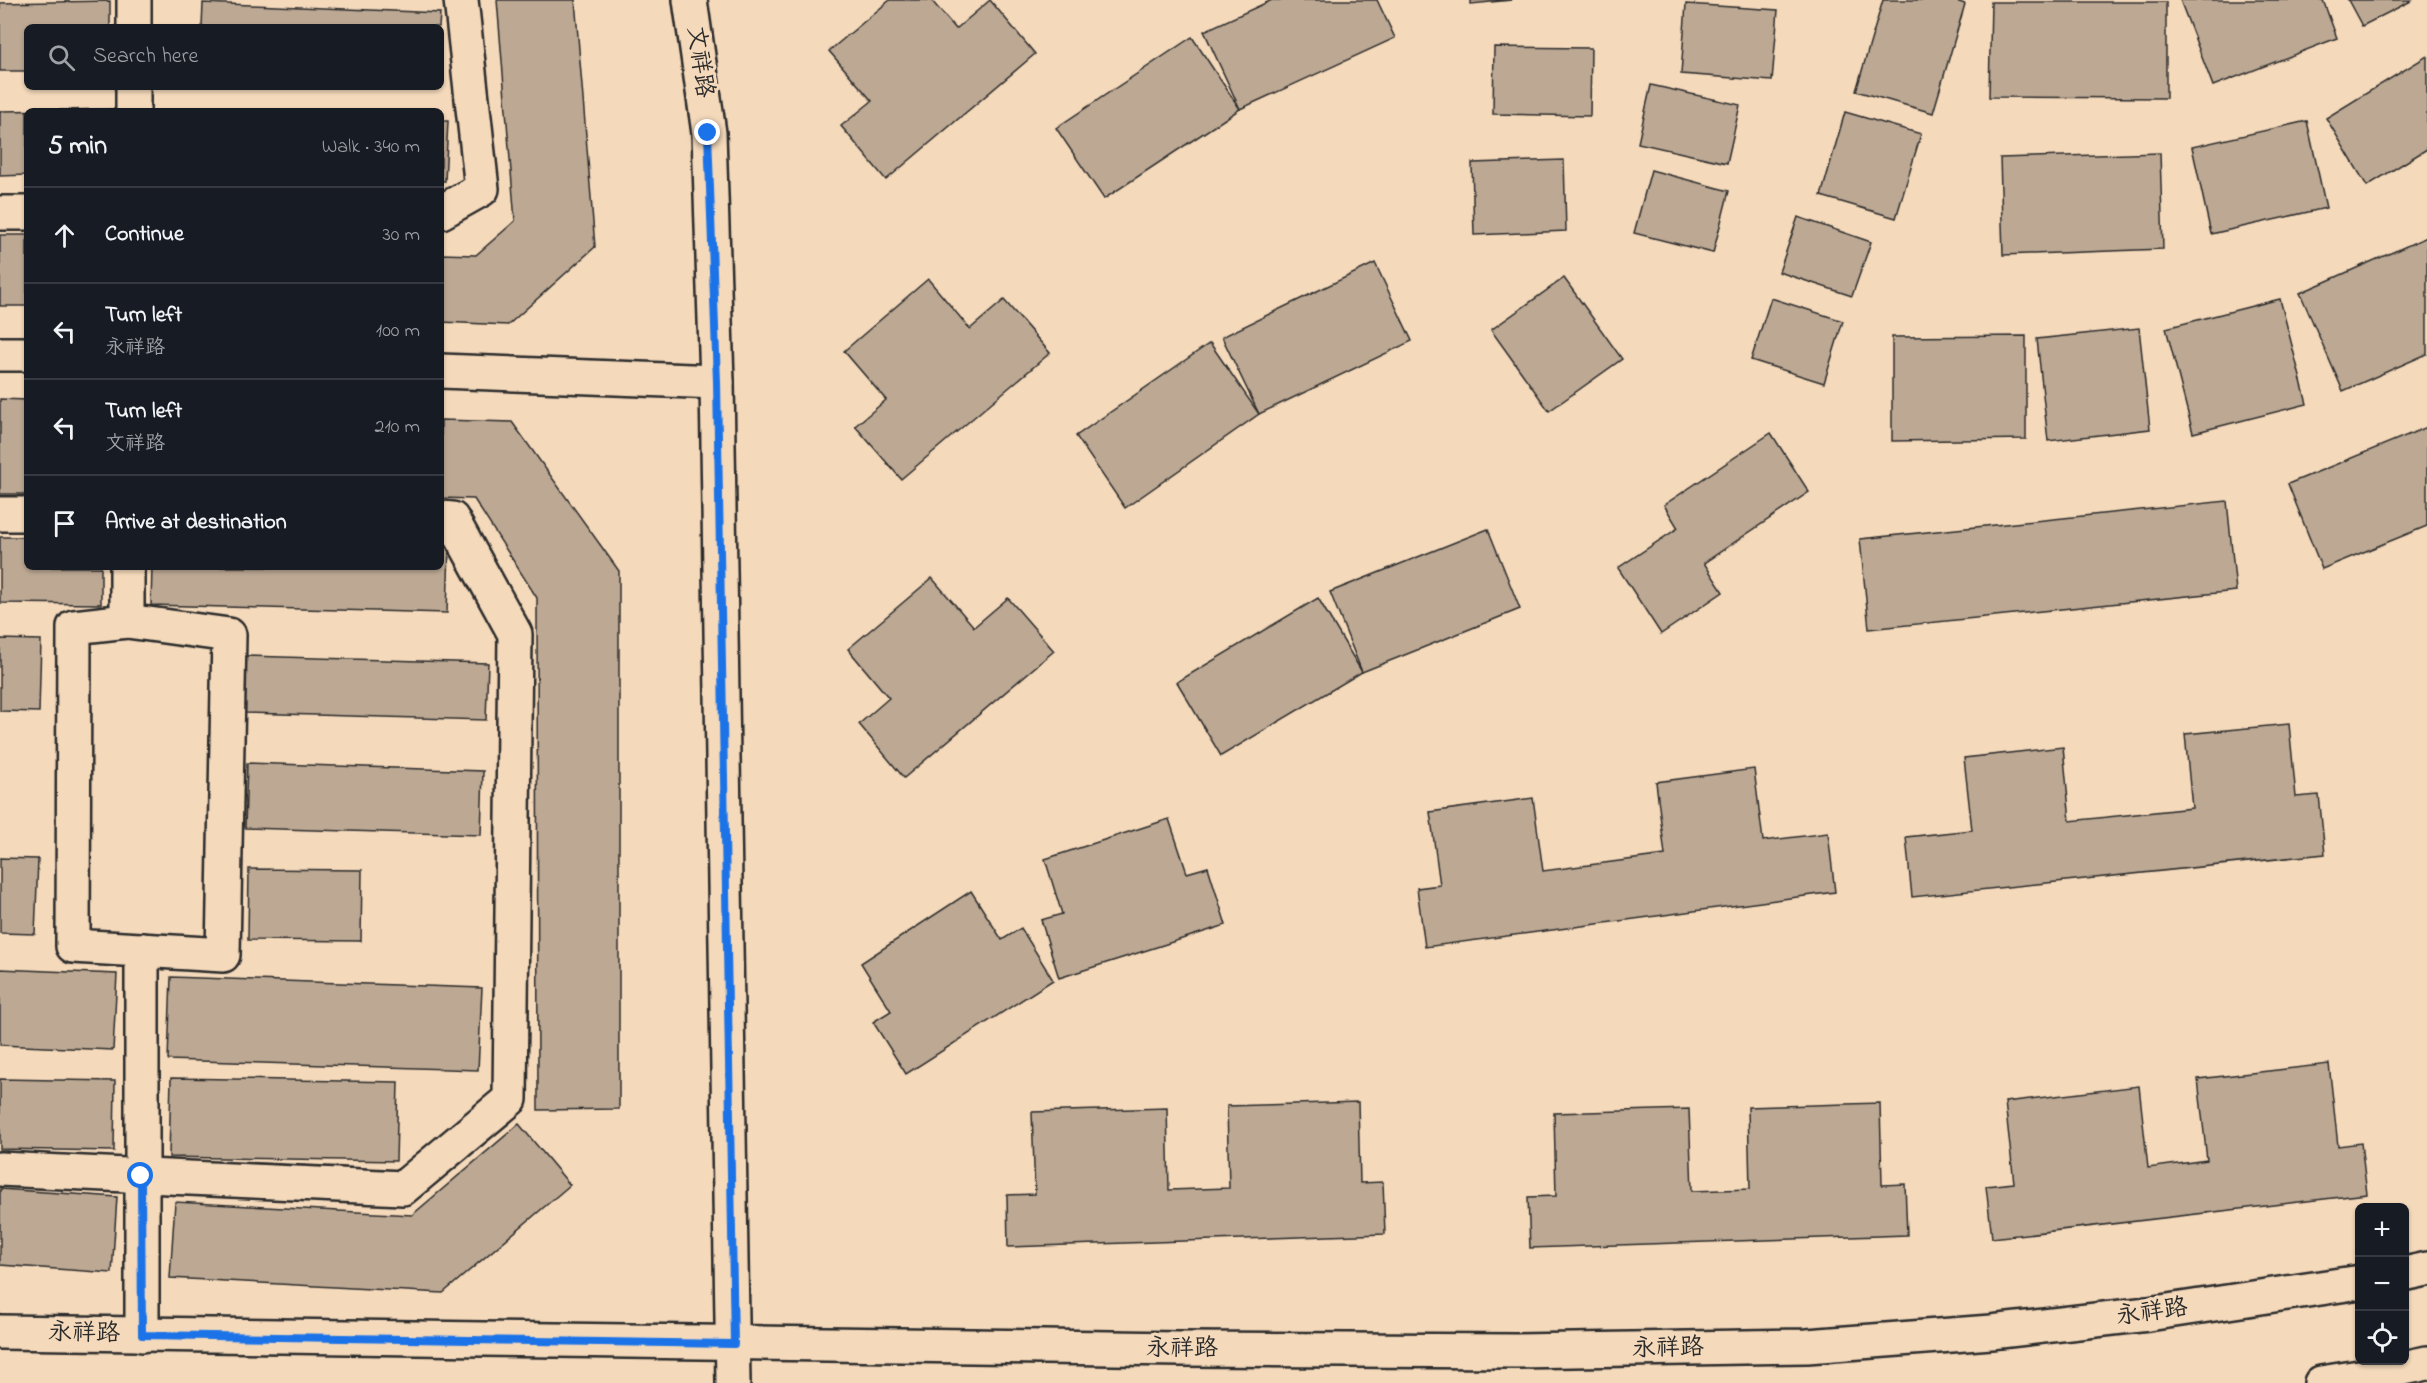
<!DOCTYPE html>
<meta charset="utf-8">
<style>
:root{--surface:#171b24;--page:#20242c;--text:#f1f3f6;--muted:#9ea1a6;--line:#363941}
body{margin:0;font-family:"Indie Flower","LXGW WenKai TC",sans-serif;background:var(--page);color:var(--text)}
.controls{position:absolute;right:18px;bottom:18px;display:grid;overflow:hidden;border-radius:9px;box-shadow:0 2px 4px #0004}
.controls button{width:54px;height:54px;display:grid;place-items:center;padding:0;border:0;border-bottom:2px solid var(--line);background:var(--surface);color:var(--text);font:30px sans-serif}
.stop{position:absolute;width:18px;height:18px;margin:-14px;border:4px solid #1a73e8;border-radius:50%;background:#fff}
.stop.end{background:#1a73e8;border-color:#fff;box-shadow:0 2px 6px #0008}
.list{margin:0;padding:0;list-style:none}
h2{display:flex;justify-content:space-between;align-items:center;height:78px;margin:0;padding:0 24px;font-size:26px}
h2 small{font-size:20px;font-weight:400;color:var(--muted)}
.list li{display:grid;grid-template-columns:39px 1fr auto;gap:18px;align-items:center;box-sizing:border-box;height:96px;padding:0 24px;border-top:2px solid var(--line)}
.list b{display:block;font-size:22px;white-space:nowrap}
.list p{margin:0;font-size:20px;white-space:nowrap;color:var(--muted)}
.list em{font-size:20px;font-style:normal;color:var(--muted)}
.icon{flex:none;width:33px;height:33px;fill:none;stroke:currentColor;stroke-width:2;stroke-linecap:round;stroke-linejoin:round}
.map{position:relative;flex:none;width:2427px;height:1383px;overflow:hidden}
.search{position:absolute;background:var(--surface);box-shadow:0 2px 4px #0004;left:24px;top:24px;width:420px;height:66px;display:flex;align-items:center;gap:15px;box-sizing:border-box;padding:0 21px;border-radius:9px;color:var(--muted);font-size:22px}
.panel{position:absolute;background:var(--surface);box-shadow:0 2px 4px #0004;left:24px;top:108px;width:420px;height:462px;border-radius:9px}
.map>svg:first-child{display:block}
.building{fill:#bca893;stroke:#2b2b2b;stroke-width:1.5}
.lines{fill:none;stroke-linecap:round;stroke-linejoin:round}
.minor-casing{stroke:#2b2b2b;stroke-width:38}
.tertiary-casing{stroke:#2b2b2b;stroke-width:38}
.minor{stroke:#f4d9bb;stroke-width:33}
.tertiary{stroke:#f4d9bb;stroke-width:33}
.route{stroke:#1a73e8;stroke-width:8}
.labels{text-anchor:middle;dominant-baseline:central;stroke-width:6;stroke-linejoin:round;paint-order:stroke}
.street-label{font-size:24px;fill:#2b2b2b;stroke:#f4d9bb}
</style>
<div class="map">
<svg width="2427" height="1383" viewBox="0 0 2427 1383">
<rect width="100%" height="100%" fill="#f4d9bb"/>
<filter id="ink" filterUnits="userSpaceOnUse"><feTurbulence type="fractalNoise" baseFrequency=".0167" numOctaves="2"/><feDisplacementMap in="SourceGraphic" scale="12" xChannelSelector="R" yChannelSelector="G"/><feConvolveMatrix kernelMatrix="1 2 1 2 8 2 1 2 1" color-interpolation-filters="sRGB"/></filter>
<g filter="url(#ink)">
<g class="building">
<polygon points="497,0 575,0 595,247 508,325 441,322 441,254 476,255 515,221"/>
<polygon points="890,0 931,0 956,29 990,0 1035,54 886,180 841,126 872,101 829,51"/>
<polygon points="1272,0 1377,0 1395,38 1240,109 1204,31"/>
<polygon points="1471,0 1512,0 1471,4"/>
<polygon points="1883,0 1953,0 1965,4 1933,113 1856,91"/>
<polygon points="2180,0 2323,0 2337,38 2213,86"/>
<polygon points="2348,0 2413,0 2362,26"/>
<polygon points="110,1 110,27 27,27 27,71 0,71 0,3"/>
<polygon points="1991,2 2166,2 2166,98 1989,97"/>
<polygon points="203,3 440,13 439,27 202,27"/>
<polygon points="1686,4 1778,10 1772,81 1681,74"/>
<polygon points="1192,37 1240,109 1104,199 1056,128"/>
<polygon points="1494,47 1591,48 1590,116 1493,114"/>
<polygon points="2427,56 2427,149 2367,186 2326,118"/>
<polygon points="1651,85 1740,105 1727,163 1638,143"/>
<polygon points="118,109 118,111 27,111 27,175 0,176 0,111"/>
<polygon points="1845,112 1921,134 1896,218 1821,196"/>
<polygon points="441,121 448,121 445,181 441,181"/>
<polygon points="2307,121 2326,208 2211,234 2192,147"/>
<polygon points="2160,153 2163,249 2003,255 2000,158"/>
<polygon points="1564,160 1566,231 1474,235 1472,163"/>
<polygon points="1651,170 1729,191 1713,253 1634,233"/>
<polygon points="1798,217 1871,242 1852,296 1779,272"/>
<rect x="0" y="235" width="27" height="71"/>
<polygon points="2427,237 2427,354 2343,391 2300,293"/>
<polygon points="1375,263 1412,341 1259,414 1222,337"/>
<polygon points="1564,278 1622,359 1549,411 1491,330"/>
<polygon points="928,279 970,329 1004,300 1050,353 901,479 855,426 886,400 844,351"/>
<polygon points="1771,298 1843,321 1824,383 1751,360"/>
<polygon points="2280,299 2307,404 2193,433 2166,328"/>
<polygon points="2139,328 2150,429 2048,441 2037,339"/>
<polygon points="2026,336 2026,439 1892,441 1892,337"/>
<polygon points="1210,343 1259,414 1125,508 1076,436"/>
<polygon points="0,399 27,400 27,494 0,494"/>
<polygon points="441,420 512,422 619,571 619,1109 538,1110 537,598 474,499 441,498"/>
<polygon points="2427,427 2427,526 2322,569 2288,484"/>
<polygon points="1771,433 1809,492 1704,563 1723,592 1661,634 1618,568 1678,528 1664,505"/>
<polygon points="2227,501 2236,591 1869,629 1860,539"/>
<polygon points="1488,529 1520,609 1362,672 1330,592"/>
<polygon points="0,537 27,537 27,567 101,567 101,604 0,603"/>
<polygon points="441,547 449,547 447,613 151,605 152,567 441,567"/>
<polygon points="932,578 974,627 1008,598 1054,651 904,778 859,724 889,698 848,649"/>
<polygon points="1318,598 1362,672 1221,756 1177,682"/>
<polygon points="0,639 41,640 39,712 0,711"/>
<polygon points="246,656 488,663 486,720 244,713"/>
<polygon points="2289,724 2296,797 2319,795 2325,854 1912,897 1906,837 1972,830 1964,758 2063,747 2070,821 2192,808 2185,734"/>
<polygon points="247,763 483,771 481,835 245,828"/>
<polygon points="1754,769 1763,841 1828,833 1835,892 1425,947 1417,888 1440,885 1430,812 1533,798 1543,871 1665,855 1656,782"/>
<polygon points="1169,819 1187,873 1208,867 1226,925 1059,978 1041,920 1062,914 1045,859"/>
<polygon points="0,858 38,859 35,934 0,933"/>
<polygon points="249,869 362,870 361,941 248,940"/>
<polygon points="971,891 1002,940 1021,928 1053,980 906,1074 873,1022 891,1011 861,963"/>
<polygon points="0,969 117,974 113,1050 0,1045"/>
<polygon points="171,977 482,988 478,1070 168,1060"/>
<polygon points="2329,1064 2338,1146 2361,1143 2367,1194 1992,1238 1986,1186 2014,1183 2005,1102 2139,1086 2148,1168 2207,1160 2198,1079"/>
<polygon points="171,1078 398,1082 396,1161 169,1157"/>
<polygon points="0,1079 115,1081 114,1151 0,1149"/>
<polygon points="1358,1102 1360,1183 1383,1182 1385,1234 1008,1247 1007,1195 1035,1194 1032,1112 1167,1108 1169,1190 1229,1188 1227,1106"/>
<polygon points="1880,1103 1882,1185 1905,1184 1907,1235 1530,1248 1528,1197 1556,1196 1554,1113 1689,1109 1692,1191 1750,1189 1748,1107"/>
<polygon points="519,1124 570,1185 443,1293 170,1278 175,1202 412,1215"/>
<polygon points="0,1189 117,1197 112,1273 0,1265"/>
</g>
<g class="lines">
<g class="minor-casing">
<g id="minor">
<polyline points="134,27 134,0"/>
<polyline points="133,111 133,87"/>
<polyline points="441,212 482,189 461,0"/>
<polyline points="0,213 27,213"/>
<polyline points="0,354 27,354"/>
<polyline points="441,371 717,382"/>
<polyline points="0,514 27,514"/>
<polygon points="127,621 229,635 223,955 73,946 74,627"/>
<polyline points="127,621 127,567"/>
<polyline points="0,1169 403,1188 510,1099 515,634 452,519 441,518"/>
<polyline points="142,1335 142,950"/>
</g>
</g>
<g class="tertiary-casing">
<g id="tertiary">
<polyline points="690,0 709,133 717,382 733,1383"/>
<polyline points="2404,1274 2427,1269"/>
<polyline points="0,1332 1180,1349 1516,1351 1807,1346 1991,1332 2148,1314 2360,1282"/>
<polyline points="2321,1383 2366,1376 2427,1363"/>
</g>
</g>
<use href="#minor" class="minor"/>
<use href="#tertiary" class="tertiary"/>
</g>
</g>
<g class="lines" filter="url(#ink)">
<polyline class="route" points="141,1176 142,1335 734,1344 717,382 708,133"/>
</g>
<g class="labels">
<g class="street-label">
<text transform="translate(699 62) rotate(82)">文祥路</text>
<text transform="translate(2152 1313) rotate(-8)">永祥路</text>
<text transform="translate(84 1334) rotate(1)">永祥路</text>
<text x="1182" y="1349">永祥路</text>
<text transform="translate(1668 1349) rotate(-1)">永祥路</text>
</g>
</g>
</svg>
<div class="controls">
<button>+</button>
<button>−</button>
<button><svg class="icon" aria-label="locate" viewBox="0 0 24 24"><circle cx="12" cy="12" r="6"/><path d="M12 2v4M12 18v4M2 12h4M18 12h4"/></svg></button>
</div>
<div class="stop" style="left:141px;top:1176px"></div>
<div class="stop end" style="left:708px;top:133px"></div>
<div class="search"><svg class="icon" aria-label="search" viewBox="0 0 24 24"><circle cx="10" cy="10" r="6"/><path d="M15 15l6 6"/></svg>Search here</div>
<section class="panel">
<h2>5 min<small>Walk · 340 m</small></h2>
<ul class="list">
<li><svg class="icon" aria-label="ahead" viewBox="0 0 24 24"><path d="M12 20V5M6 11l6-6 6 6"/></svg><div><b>Continue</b></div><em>30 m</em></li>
<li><svg class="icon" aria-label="left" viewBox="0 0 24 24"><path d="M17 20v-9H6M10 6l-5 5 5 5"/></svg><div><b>Turn left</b><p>永祥路</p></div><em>100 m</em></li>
<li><svg class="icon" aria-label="left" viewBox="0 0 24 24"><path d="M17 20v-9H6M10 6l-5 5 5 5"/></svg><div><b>Turn left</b><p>文祥路</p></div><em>210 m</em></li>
<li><svg class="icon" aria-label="arrive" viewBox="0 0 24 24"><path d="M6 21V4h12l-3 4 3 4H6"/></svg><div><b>Arrive at destination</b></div></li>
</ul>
</section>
</div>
